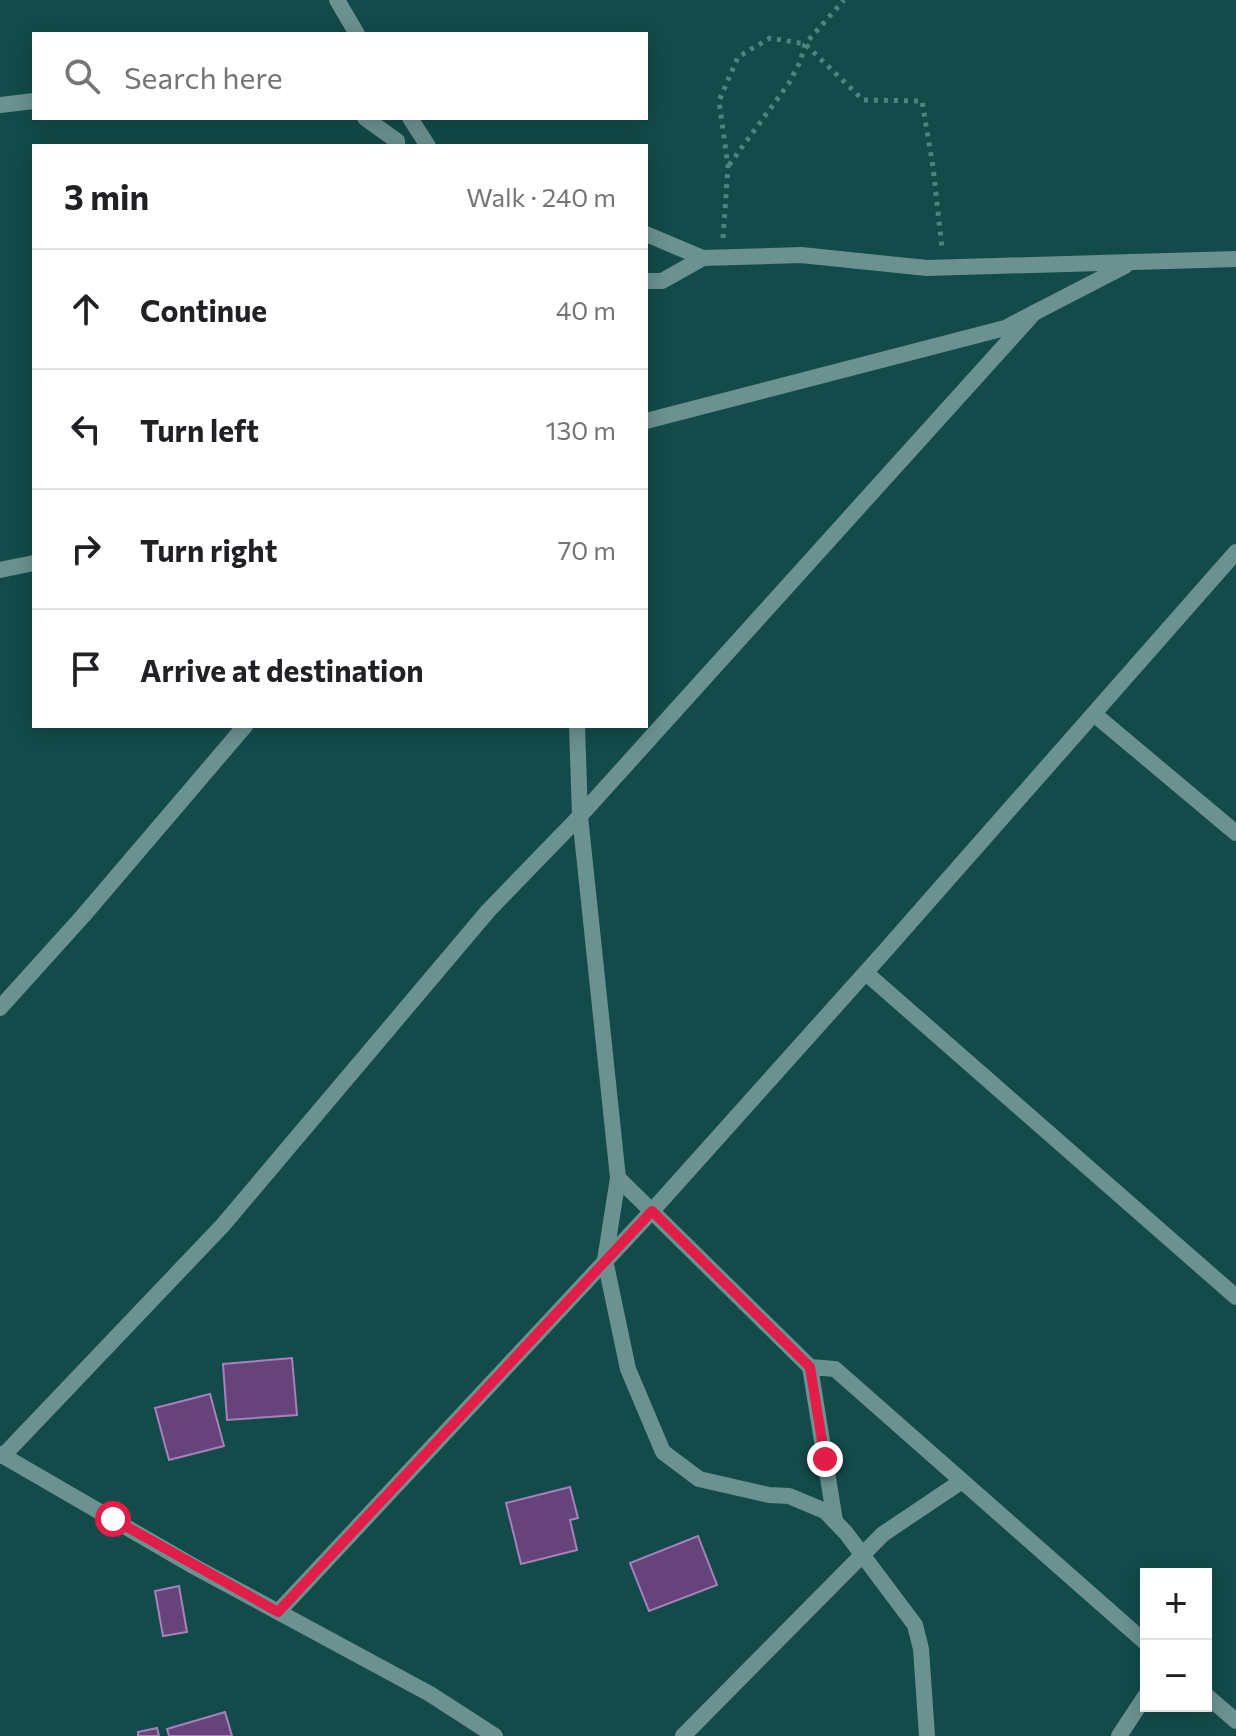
<!DOCTYPE html>
<meta charset="utf-8">
<style>
:root{--surface:#fff;--page:#f6f6f6;--text:#202124;--muted:#757577;--line:#e0e0e0}
body{margin:0;font-family:Commissioner,sans-serif;background:var(--page);color:var(--text)}
.controls{position:absolute;right:24px;bottom:24px;display:grid;overflow:hidden;border-radius:0px;box-shadow:0 4px 20px #0003}
.controls button{width:72px;height:72px;display:grid;place-items:center;padding:0;border:0;border-bottom:2px solid var(--line);background:var(--surface);color:var(--text);font:40px sans-serif}
.stop{position:absolute;width:24px;height:24px;margin:-18px;border:6px solid #e11d48;border-radius:50%;background:#fff}
.stop.end{background:#e11d48;border-color:#fff;box-shadow:0 2px 8px #0008}
.list{margin:0;padding:0;list-style:none}
h2{display:flex;justify-content:space-between;align-items:center;height:104px;margin:0;padding:0 32px;font-size:34px}
h2 small{font-size:26px;font-weight:400;color:var(--muted)}
.list li{display:grid;grid-template-columns:52px 1fr auto;gap:24px;align-items:center;box-sizing:border-box;height:120px;padding:0 32px;border-top:2px solid var(--line)}
.list b{display:block;font-size:30px;white-space:nowrap}
.list em{font-size:26px;font-style:normal;color:var(--muted)}
.icon{flex:none;width:44px;height:44px;fill:none;stroke:currentColor;stroke-width:2;stroke-linecap:round;stroke-linejoin:round}
.map{position:relative;flex:none;width:1236px;height:1736px;overflow:hidden}
.search{position:absolute;background:var(--surface);box-shadow:0 4px 20px #0003;left:32px;top:32px;width:616px;height:88px;display:flex;align-items:center;gap:20px;box-sizing:border-box;padding:0 28px;border-radius:0px;color:var(--muted);font-size:30px}
.panel{position:absolute;background:var(--surface);box-shadow:0 4px 20px #0003;left:32px;top:144px;width:616px;height:584px;border-radius:0px}
.map>svg:first-child{display:block}
.building{fill:#664379;stroke:#a681bb;stroke-width:2}
.lines{fill:none;stroke-linecap:round;stroke-linejoin:round}
.path{stroke:#4d8382;stroke-width:5;stroke-dasharray:4 6;stroke-linecap:butt}
.minor{stroke:#6b9290;stroke-width:16}
.route{stroke:#e11d48;stroke-width:10}
</style>
<div class="map">
<svg width="1236" height="1736" viewBox="0 0 1236 1736">
<rect width="100%" height="100%" fill="#124b4a"/>
<g class="building">
<polygon points="292,1358 297,1415 227,1420 223,1364"/>
<polygon points="210,1394 224,1446 169,1460 155,1408"/>
<polygon points="570,1487 578,1518 570,1520 577,1550 521,1564 506,1503"/>
<polygon points="698,1536 717,1585 649,1611 630,1563"/>
<polygon points="179,1586 187,1632 163,1636 155,1591"/>
<polygon points="225,1712 232,1736 169,1736 167,1729"/>
<polygon points="157,1728 159,1736 138,1736 138,1732"/>
</g>
<g class="lines">
<g class="path">
<polyline points="729,165 789,83 800,62 805,44 844,0"/>
<polyline points="723,238 728,166 719,101 738,57 770,38 805,44 863,100 922,101 933,167 942,248"/>
</g>
<g class="minor">
<polyline points="337,0 357,34"/>
<polyline points="0,105 34,101"/>
<polyline points="365,118 397,141 397,146"/>
<polyline points="410,118 428,146"/>
<polyline points="646,234 703,258 801,255 927,268 1236,259"/>
<polyline points="646,281 662,281 703,258"/>
<polyline points="646,421 1005,328 1125,266"/>
<polyline points="0,570 34,563"/>
<polyline points="1094,714 1236,833"/>
<polyline points="577,726 580,816 618,1178 605,1260 628,1369 663,1452 699,1479 769,1495 789,1496 825,1511 846,1533 915,1625 921,1649 927,1736"/>
<polyline points="866,973 1236,1297"/>
<polyline points="0,1008 83,916 245,726"/>
<polyline points="618,1178 810,1367"/>
<polyline points="0,1454 195,1567 430,1694 495,1736"/>
<polyline points="3,1456 223,1225 488,911 580,816 1034,313"/>
<polyline points="835,1521 810,1367 835,1369 1146,1643"/>
<polyline points="278,1612 652,1211 884,952 1236,552"/>
<polyline points="1206,1695 1236,1721"/>
<polyline points="683,1736 883,1534 962,1481"/>
<polyline points="1119,1736 1146,1695"/>
</g>
</g>
<g class="lines">
<polyline class="route" points="113,1519 278,1612 652,1211 810,1367 825,1459"/>
</g>
</svg>
<div class="controls">
<button>+</button>
<button>−</button>
</div>
<div class="stop" style="left:113px;top:1519px"></div>
<div class="stop end" style="left:825px;top:1459px"></div>
<div class="search"><svg class="icon" aria-label="search" viewBox="0 0 24 24"><circle cx="10" cy="10" r="6"/><path d="M15 15l6 6"/></svg>Search here</div>
<section class="panel">
<h2>3 min<small>Walk · 240 m</small></h2>
<ul class="list">
<li><svg class="icon" aria-label="ahead" viewBox="0 0 24 24"><path d="M12 20V5M6 11l6-6 6 6"/></svg><div><b>Continue</b></div><em>40 m</em></li>
<li><svg class="icon" aria-label="left" viewBox="0 0 24 24"><path d="M17 20v-9H6M10 6l-5 5 5 5"/></svg><div><b>Turn left</b></div><em>130 m</em></li>
<li><svg class="icon" aria-label="right" viewBox="0 0 24 24"><path d="M7 20v-9h11M14 6l5 5-5 5"/></svg><div><b>Turn right</b></div><em>70 m</em></li>
<li><svg class="icon" aria-label="arrive" viewBox="0 0 24 24"><path d="M6 21V4h12l-3 4 3 4H6"/></svg><div><b>Arrive at destination</b></div></li>
</ul>
</section>
</div>
